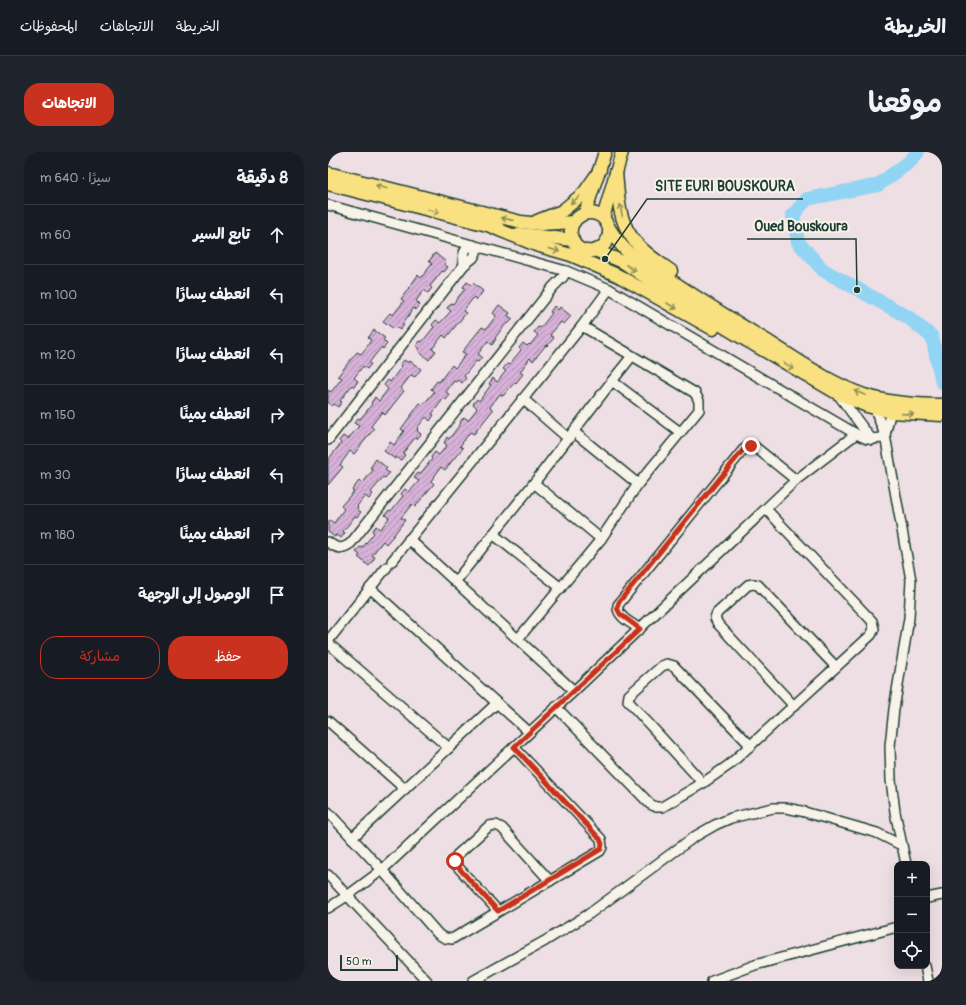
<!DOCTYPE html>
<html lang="ar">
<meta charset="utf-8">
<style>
:root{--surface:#171b24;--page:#20242c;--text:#f1f3f6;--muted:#9ea1a6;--line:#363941;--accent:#c8321e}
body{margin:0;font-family:Pangolin,"Playpen Sans Arabic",sans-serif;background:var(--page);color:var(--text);direction:rtl}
.controls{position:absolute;right:12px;bottom:12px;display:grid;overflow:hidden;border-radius:8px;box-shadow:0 4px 16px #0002}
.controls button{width:36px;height:36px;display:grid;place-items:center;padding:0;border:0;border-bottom:1px solid var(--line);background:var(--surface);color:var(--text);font:20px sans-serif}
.scale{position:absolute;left:12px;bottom:10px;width:58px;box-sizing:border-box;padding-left:4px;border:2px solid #1f3d34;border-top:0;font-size:11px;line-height:14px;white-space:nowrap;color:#1f3d34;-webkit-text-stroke:3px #f7f3e8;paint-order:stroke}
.stop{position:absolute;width:12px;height:12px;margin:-9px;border:3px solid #c8321e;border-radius:50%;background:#fff}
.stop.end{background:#c8321e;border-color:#fff;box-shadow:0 1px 4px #0008}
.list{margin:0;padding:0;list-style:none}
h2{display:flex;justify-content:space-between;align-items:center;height:52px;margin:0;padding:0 16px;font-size:17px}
h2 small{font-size:13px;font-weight:400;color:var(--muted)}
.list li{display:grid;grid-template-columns:26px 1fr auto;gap:12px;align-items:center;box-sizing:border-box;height:60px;padding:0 16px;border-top:1px solid var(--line)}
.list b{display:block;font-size:15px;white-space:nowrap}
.list em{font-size:13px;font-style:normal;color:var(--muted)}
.actions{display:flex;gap:8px;padding:12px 16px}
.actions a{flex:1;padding:9px 0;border:1px solid var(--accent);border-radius:16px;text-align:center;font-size:14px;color:var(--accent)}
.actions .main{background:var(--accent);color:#fff}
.icon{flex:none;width:22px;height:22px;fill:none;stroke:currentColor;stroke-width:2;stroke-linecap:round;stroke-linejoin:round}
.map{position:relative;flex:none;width:614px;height:829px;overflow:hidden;direction:ltr;border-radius:16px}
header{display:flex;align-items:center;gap:24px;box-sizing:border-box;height:56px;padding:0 20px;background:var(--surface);border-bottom:1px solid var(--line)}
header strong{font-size:19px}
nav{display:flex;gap:22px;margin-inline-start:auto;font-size:14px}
.intro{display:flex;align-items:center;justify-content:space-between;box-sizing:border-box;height:96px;padding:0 24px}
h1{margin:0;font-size:28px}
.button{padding:10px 18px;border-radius:16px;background:var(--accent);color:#fff;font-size:14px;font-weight:700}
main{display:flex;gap:24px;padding:0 24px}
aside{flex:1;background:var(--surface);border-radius:16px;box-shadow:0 4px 16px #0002}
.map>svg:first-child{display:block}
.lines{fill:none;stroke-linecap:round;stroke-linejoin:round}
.river{stroke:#91d4f3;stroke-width:14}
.building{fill:url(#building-hatch);stroke:#1f3d34}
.minor-casing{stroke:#1f3d34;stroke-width:12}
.major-casing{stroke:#1f3d34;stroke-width:15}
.minor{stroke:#f7f3e8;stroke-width:9}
.major{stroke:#f9e181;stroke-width:12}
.oneway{stroke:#8c8f5a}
.route{stroke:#c8321e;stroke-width:5}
.leader{fill:none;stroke:#1f3d34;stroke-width:1.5}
.callout-dot{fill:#1f3d34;stroke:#f7f3e8;stroke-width:1.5}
.callout-label{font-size:14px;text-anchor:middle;font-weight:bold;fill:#1f3d34;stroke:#f7f3e8;stroke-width:4;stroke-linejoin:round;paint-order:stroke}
</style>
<header>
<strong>الخريطة</strong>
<nav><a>الخريطة</a><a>الاتجاهات</a><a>المحفوظات</a></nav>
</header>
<div class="intro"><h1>موقعنا</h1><a class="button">الاتجاهات</a></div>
<main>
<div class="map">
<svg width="614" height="829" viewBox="0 0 614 829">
<defs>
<pattern id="building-hatch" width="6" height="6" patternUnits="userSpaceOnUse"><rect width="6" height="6" fill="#d8b1d9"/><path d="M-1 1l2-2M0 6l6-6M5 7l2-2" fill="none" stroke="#af91b1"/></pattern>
</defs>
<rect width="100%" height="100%" fill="#eedfe4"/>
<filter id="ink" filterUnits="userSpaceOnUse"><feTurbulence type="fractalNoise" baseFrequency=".025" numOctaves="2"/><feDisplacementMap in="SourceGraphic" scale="8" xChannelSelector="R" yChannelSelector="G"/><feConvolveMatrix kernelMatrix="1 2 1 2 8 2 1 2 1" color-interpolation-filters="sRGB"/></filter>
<g filter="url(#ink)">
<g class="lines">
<polyline class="river" points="590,0 580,11 550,33 479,47 465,63 470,90 495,118 580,165 604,185 614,230"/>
</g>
<g class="building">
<polygon points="107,101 118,110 116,112 120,115 116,120 114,119 108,127 102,134 104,136 100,141 96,138 88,149 92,153 88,158 86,156 74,172 76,173 72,178 68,175 66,177 55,169 62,161 65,163 76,149 73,147 90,123 93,126 104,112 101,109"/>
<polygon points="139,130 143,133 145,131 155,139 149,148 146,145 135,159 138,161 118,186 115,183 104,197 108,199 101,208 90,199 92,197 88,194 92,189 94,190 106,175 104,173 108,168 112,171 123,159 119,156 123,151 125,152 131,144 137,137 135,135"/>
<polygon points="171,153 182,161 180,164 185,167 180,172 179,171 173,178 167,186 168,187 164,193 160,189 150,202 154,205 150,210 148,209 136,224 138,226 134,231 130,228 128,230 126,229 118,240 122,243 118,248 116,246 104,262 106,263 102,269 98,265 89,276 90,277 89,279 93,282 89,287 87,286 75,301 77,303 73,308 68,305 67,307 56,299 62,290 66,293 76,279 73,277 92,251 95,253 106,240 103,237 109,229 111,230 124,213 127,216 138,202 134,200 154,175 158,177 168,164 165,161"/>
<polygon points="226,154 230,158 232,155 243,164 236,172 233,170 222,183 226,186 219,194 218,193 205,209 202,206 192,220 195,222 188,231 187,230 175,244 172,242 162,255 165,258 152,274 146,282 142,280 132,294 135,296 128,304 117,318 113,315 103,329 106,332 99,340 87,355 84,352 73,366 77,368 65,384 58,392 55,389 44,403 47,405 41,414 30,405 32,403 28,400 32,395 34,396 46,381 44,379 48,374 52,377 54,375 61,366 57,363 61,358 63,359 75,344 73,342 77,337 81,340 91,329 86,326 90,321 92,322 104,307 103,305 107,300 111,303 119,293 116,291 119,285 121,287 133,271 132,270 136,265 140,268 148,258 149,256 145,252 149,247 151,249 163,233 161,232 165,226 169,230 178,219 175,217 179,212 181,213 193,198 191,196 195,191 199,194 201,192 202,193 210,183 206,180 210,175 212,176 218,169 224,161 222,160"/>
<polygon points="46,178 57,186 55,188 59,192 55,197 54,195 47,203 41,211 43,212 39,217 35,214 26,226 30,229 26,235 24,233 12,249 14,250 10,255 6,252 4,254 0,251 0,238 3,240 14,226 10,224 20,211 29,200 33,202 38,196 43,188 40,186"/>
<polygon points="76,208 81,211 82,209 93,217 87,225 83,223 73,236 76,239 57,263 54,260 43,274 46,277 26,302 22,299 12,313 15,315 0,333 0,308 13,291 11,289 15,284 20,287 31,274 26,271 30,266 32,267 38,260 44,252 43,251 47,245 51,249 60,237 56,233 60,228 62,230 74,214 72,213"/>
<polygon points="48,307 59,316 57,318 61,321 57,326 55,325 49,333 43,340 45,342 41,347 37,344 29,354 30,355 29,357 33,360 29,365 27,364 21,372 15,379 17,381 13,386 8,383 7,385 0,380 0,371 2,368 6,371 16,357 13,354 26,339 24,338 31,329 34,332 45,318 42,316"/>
</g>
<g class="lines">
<g class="minor-casing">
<g id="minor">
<polyline points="0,53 238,119 281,137 528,282 539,287 557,286"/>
<path d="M136,113C135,102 134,98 145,93"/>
<polyline points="284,229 352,280"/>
<polyline points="509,241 544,288"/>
<polyline points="195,247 241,287"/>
<polyline points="548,252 547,257 557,283 583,428 581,466 566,557 562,594 563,628 567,660 578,712"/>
<polyline points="246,280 310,332"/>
<polyline points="557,283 564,254"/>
<polyline points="0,288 136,113 145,106 148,101 145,93"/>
<polyline points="206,331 273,387"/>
<polyline points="165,382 233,436"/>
<polyline points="81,387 246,539"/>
<path d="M0,390C9,397 14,398 23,391L225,135L235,125L238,119"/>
<polyline points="64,409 254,174 281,137"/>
<polyline points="127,430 206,331 284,229 304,204"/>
<polyline points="42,436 201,580"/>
<path d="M312,477C303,471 288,464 290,453L415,298L421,294L427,295L468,328"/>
<polyline points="190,487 273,387 310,332 371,258 371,249 367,241 254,174"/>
<polyline points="0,489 59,415"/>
<polyline points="0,491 121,596"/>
<polyline points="466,554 390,472 387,466 389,461 420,433 425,432 430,433 508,515"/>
<polyline points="228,555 322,652 328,655 334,655 375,631 401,613 543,483 546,477 544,469 438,357"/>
<polyline points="0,569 77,637"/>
<polyline points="375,631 300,549 301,543 334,514 339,512 346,514 423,594"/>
<polyline points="0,660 54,718 110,782 117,786 124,787 272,699 274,695 273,687 186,595"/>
<polyline points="24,686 169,551"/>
<polyline points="0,723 99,829"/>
<polyline points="599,746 614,743"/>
<polyline points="0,756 19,744 54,718 246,539 468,328 528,282"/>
<polyline points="170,759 129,714 127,709 129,703 161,674 168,673 174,676 222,729"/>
<polyline points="597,814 600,829"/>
<polyline points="145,829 217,789 261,762 366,685 387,673 403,666 445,656 458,656 473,659 549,681 573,693"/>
<polyline points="384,829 427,813 569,775"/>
<polyline points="613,829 614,829"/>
</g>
</g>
<g class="major-casing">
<g id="major">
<path d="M288,20C290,41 290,66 303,84C312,98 329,109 343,119"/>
<polyline points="0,21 193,70 213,72 246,70"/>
<polyline points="0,32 171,76"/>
<polyline points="257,61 277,0"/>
<polyline points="275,66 294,0"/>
<polyline points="209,69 234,59 256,41 272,18"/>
<polyline points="164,75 208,93 243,103 289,123 385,177"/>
<path d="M281,77C283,103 247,108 243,83C241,69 254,58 268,62C278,65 278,72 283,79C288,87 293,94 300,100C312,109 326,117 338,125C372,148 406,169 441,190C471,209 502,231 536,243C561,251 588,253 614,253"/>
<polyline points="192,82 245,88"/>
<polyline points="269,99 295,110 344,143 418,188 509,241 539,254 563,260 614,263"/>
</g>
</g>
<use href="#minor" class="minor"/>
<use href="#major" class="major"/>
</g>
<defs><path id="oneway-shaft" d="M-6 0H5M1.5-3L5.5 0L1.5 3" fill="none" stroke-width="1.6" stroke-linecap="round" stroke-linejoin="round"/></defs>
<g class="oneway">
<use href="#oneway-shaft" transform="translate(53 35) rotate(-165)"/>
<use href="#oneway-shaft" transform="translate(247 48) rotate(140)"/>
<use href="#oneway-shaft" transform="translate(293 58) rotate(-102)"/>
<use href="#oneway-shaft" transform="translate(106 59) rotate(14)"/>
<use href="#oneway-shaft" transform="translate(179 67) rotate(-167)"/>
<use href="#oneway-shaft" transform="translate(226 98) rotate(16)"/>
<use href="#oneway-shaft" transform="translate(303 116) rotate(33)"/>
<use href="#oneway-shaft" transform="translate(344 154) rotate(30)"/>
<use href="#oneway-shaft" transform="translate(461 214) rotate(31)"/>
<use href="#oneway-shaft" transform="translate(532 241) rotate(-159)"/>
<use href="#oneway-shaft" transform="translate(580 262) rotate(4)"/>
</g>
</g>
<g class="lines" filter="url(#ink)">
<polyline class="route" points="127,709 129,714 170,759 273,697 274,692 272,687 186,595 312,477 292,462 289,456 291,450 415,298 423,294"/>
</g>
<path class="leader" d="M277 107L319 47H475M529 138L528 87H419"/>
<g class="callout-dot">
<circle cx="277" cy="107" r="4"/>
<circle cx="529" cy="138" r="4"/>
</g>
<g class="callout-label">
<text x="397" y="39">SITE EURI BOUSKOURA</text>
<text x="473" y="79">Oued Bouskoura</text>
</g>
</svg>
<div class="controls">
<button>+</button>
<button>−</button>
<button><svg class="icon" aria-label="locate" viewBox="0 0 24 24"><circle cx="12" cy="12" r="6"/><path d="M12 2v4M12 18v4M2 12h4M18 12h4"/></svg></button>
</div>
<div class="scale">50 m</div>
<div class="stop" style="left:127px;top:709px"></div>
<div class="stop end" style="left:423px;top:294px"></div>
</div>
<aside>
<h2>8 دقيقة<small>سيرًا · 640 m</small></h2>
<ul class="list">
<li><svg class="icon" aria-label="ahead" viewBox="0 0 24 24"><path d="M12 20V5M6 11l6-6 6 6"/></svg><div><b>تابع السير</b></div><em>60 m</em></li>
<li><svg class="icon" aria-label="left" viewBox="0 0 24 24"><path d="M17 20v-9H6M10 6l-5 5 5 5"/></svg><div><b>انعطف يسارًا</b></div><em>100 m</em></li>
<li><svg class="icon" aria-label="left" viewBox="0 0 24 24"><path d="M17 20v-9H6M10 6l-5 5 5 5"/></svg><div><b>انعطف يسارًا</b></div><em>120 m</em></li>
<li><svg class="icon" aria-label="right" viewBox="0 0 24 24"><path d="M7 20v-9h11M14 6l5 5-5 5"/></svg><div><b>انعطف يمينًا</b></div><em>150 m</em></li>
<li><svg class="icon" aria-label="left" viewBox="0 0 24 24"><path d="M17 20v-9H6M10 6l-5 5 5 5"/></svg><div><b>انعطف يسارًا</b></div><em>30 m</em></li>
<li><svg class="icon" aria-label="right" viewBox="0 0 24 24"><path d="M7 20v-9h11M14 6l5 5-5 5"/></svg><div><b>انعطف يمينًا</b></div><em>180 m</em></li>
<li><svg class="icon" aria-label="arrive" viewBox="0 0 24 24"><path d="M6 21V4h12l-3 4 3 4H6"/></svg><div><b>الوصول إلى الوجهة</b></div></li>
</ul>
<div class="actions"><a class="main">حفظ</a><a>مشاركة</a></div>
</aside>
</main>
